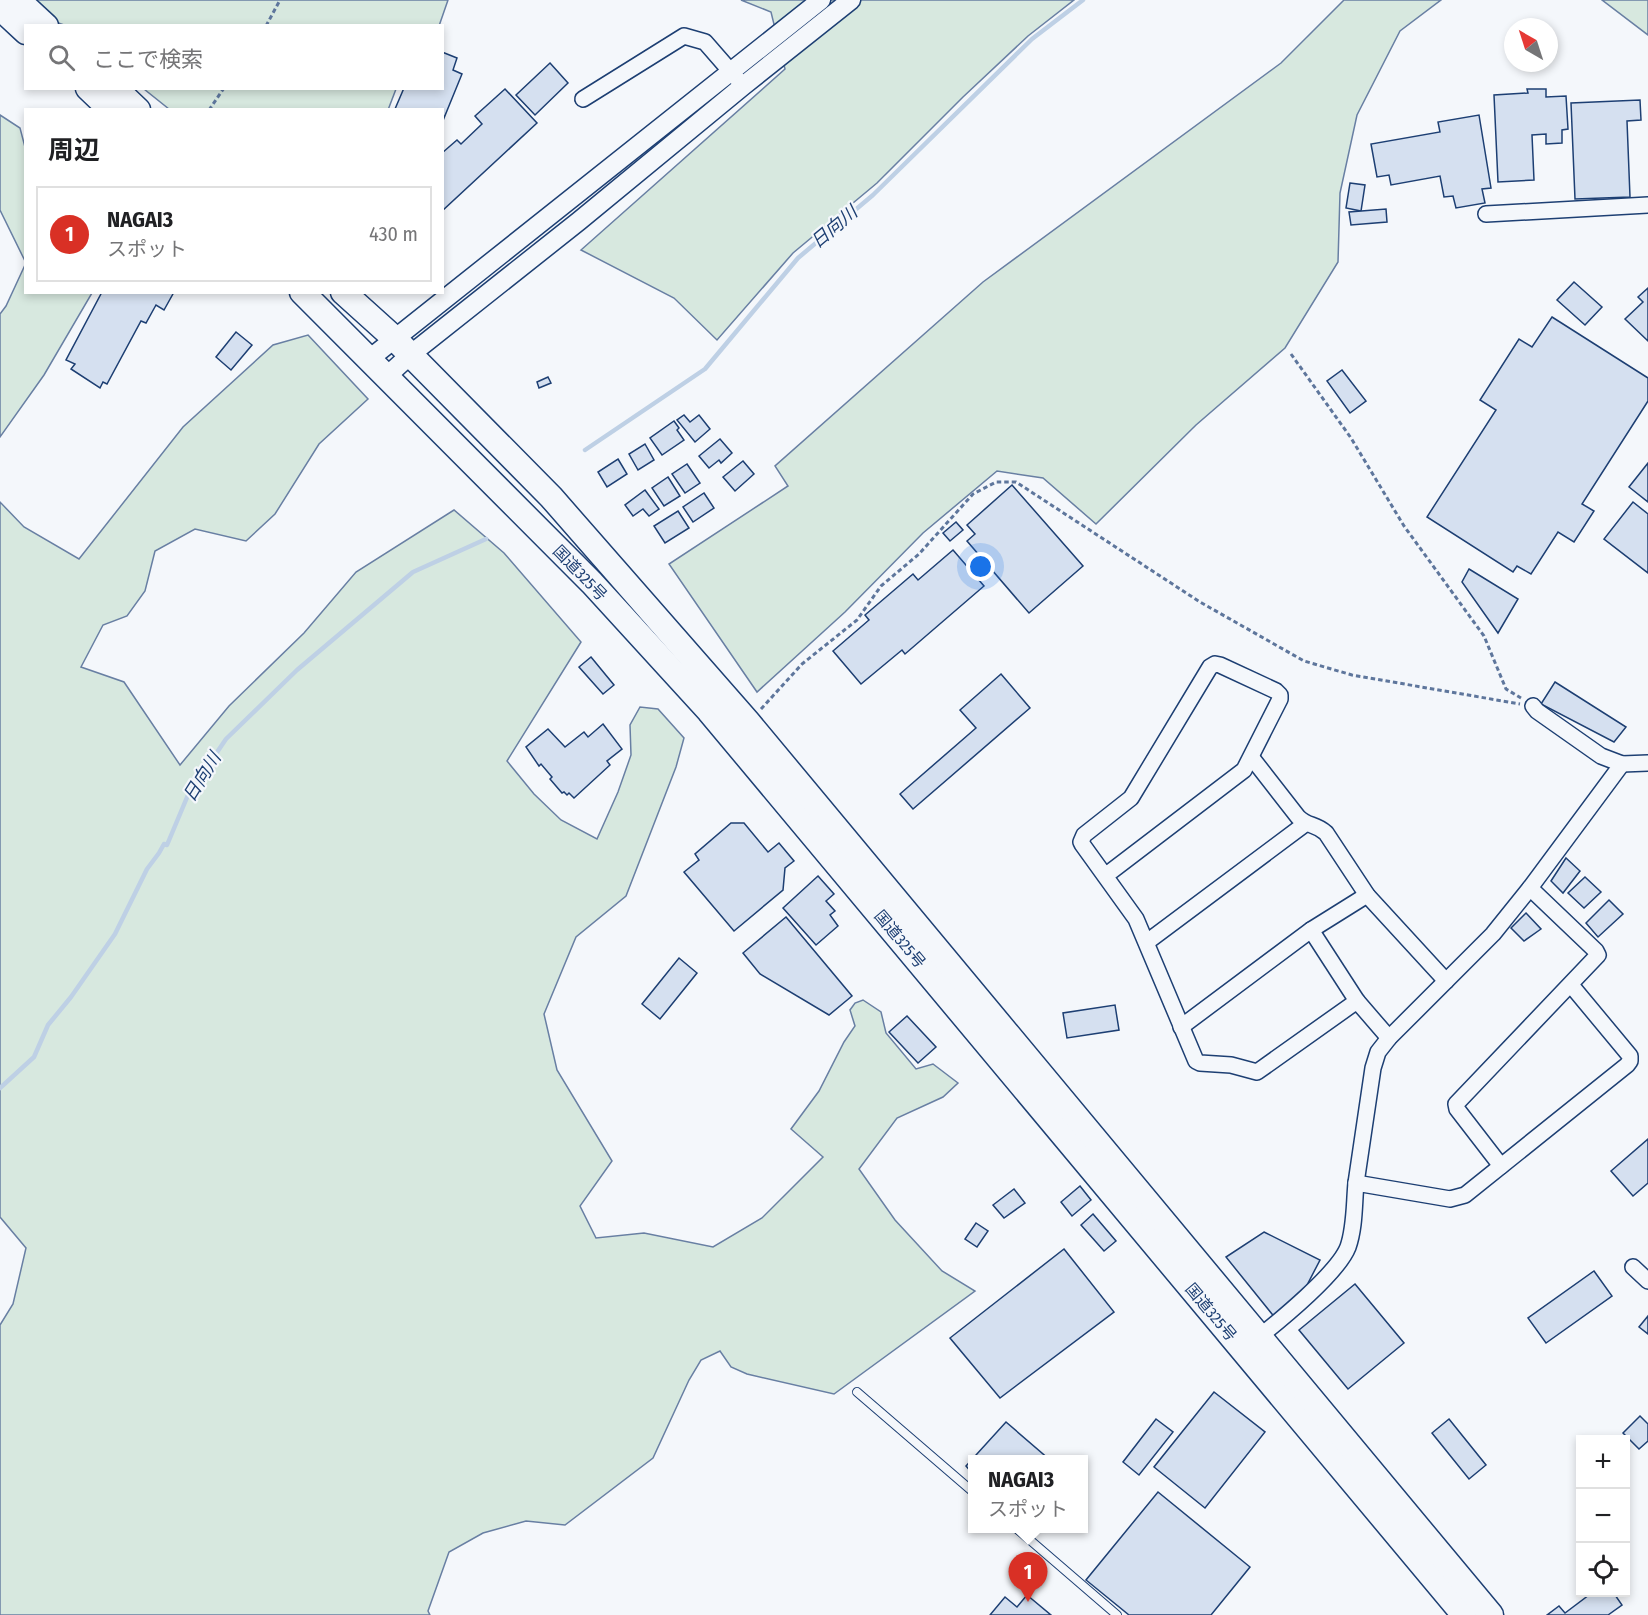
<!DOCTYPE html>
<html lang="ja">
<meta charset="utf-8">
<style>
:root{--surface:#fff;--page:#f6f6f6;--text:#202124;--muted:#757577;--line:#e0e0e0;--accent:#d93025}
body{margin:0;font-family:"Fira Sans Condensed","Noto Sans JP",sans-serif;background:var(--page);color:var(--text)}
.controls{position:absolute;right:18px;bottom:18px;display:grid;overflow:hidden;border-radius:0px;box-shadow:0 3px 9px #0003}
.controls button{width:54px;height:54px;display:grid;place-items:center;padding:0;border:0;border-bottom:2px solid var(--line);background:var(--surface);color:var(--text);font:30px sans-serif}
.compass{position:absolute;left:1504px;top:18px;width:54px;height:54px;border-radius:50%;background:var(--surface);box-shadow:0 3px 9px #0003;rotate:321deg}
.you{position:absolute;left:981px;top:567px;width:21px;height:21px;margin:-15px;border:4px solid #fff;border-radius:50%;background:#1a73e8;box-shadow:0 0 0 9px #1a73e833}
.badge{display:grid;place-items:center;width:39px;height:39px;border-radius:50%;background:var(--accent);color:#fff;font-size:20px;font-weight:700}
.pin{position:absolute;translate:-50% -50px;filter:drop-shadow(0 2px 3px #0008)}
.pin::after{content:'';position:absolute;top:32px;width:21px;height:18px;background:inherit;clip-path:polygon(0 0,100% 0,50% 100%)}
.popup{position:absolute;left:968px;top:1455px;width:120px;height:78px;box-sizing:border-box;display:grid;place-content:center;border-radius:0px;background:var(--surface);filter:drop-shadow(0 2px 4px #0005);font-size:20px;white-space:nowrap;color:var(--muted)}
.popup b{font-size:22px;color:var(--text)}
.popup::after{content:'';position:absolute;left:50%;top:100%;margin-left:-12px;border:12px solid transparent;border-top-color:var(--surface)}
.list{margin:0;padding:0;list-style:none}
h2{display:flex;justify-content:space-between;align-items:center;height:78px;margin:0;padding:0 24px;font-size:26px}
h2 small{font-size:20px;font-weight:400;color:var(--muted)}
.list li{display:grid;grid-template-columns:39px 1fr auto;gap:18px;align-items:center;box-sizing:border-box;height:96px;margin:0 12px 12px;padding:0 12px;border:2px solid var(--line);border-radius:0px}
.list b{display:block;font-size:22px;white-space:nowrap}
.list p{margin:0;font-size:20px;white-space:nowrap;color:var(--muted)}
.list em{font-size:20px;font-style:normal;color:var(--muted)}
.icon{flex:none;width:33px;height:33px;fill:none;stroke:currentColor;stroke-width:2;stroke-linecap:round;stroke-linejoin:round}
.map{position:relative;flex:none;width:1648px;height:1615px;overflow:hidden}
.search{position:absolute;background:var(--surface);box-shadow:0 3px 9px #0003;left:24px;top:24px;width:420px;height:66px;display:flex;align-items:center;gap:15px;box-sizing:border-box;padding:0 21px;border-radius:0px;color:var(--muted);font-size:22px}
.panel{position:absolute;background:var(--surface);box-shadow:0 3px 9px #0003;left:24px;top:108px;width:420px;height:186px;border-radius:0px}
.map>svg:first-child{display:block}
.green{fill:#d7e8df;stroke:#687fa3;stroke-width:1.5}
.lines{fill:none;stroke-linecap:round;stroke-linejoin:round}
.stream{stroke:#bed0e5;stroke-width:4.5}
.building{fill:#d5e0f0;stroke:#1d3f73;stroke-width:1.5}
.service-casing{stroke:#1d3f73;stroke-width:10}
.minor-casing{stroke:#1d3f73;stroke-width:18}
.tertiary-casing{stroke:#1d3f73;stroke-width:21}
.trunk-casing{stroke:#1d3f73;stroke-width:27}
.path{stroke:#5e769c;stroke-width:3;stroke-dasharray:4.5 3;stroke-linecap:butt}
.service{stroke:#f4f7fb;stroke-width:8}
.minor{stroke:#f4f7fb;stroke-width:15}
.tertiary{stroke:#f4f7fb;stroke-width:18}
.trunk{stroke:#f4f7fb;stroke-width:24}
.labels{text-anchor:middle;dominant-baseline:central;stroke-width:4.5;stroke-linejoin:round;paint-order:stroke}
.street-label{font-size:16px;fill:#1d3f73;stroke:#f4f7fb}
.water-label{font-size:18px;font-style:italic;fill:#1d3f73;stroke:#f4f7fb}
</style>
<div class="map">
<svg width="1648" height="1615" viewBox="0 0 1648 1615">
<rect width="100%" height="100%" fill="#f4f7fb"/>
<g class="green">
<polygon points="0,0 448,0 439,26 64,25 0,2"/>
<polygon points="741,0 1074,0 1028,36 963,97 877,183 793,253 717,340 674,298 581,250 785,69 771,12"/>
<polygon points="1344,0 1441,0 1400,31 1357,115 1340,193 1338,262 1285,348 1196,425 1096,524 1043,478 997,471 923,533 845,612 757,692 669,564 788,486 775,466 983,282 1281,63"/>
<polygon points="1602,0 1648,0 1648,35"/>
<polygon points="144,89 396,89 388,110 169,109"/>
<polygon points="0,115 20,128 25,147 25,261 0,210"/>
<polygon points="25,265 26,292 92,293 44,375 0,437 0,314 6,306"/>
<polygon points="308,335 368,399 319,444 275,514 246,541 195,529 155,551 145,591 127,616 103,625 81,667 124,682 180,765 229,706 304,633 356,572 454,510 504,553 581,642 507,761 534,794 561,820 597,839 618,792 631,755 630,725 640,707 658,709 684,738 676,767 626,896 576,937 544,1014 557,1070 612,1161 580,1206 596,1238 644,1233 713,1247 762,1218 823,1157 791,1129 819,1091 844,1042 855,1026 850,1010 855,1003 863,1000 881,1012 886,1033 916,1069 933,1064 958,1083 943,1097 897,1118 859,1169 895,1220 942,1271 975,1291 834,1394 747,1374 731,1367 720,1351 701,1360 689,1380 653,1458 565,1525 526,1521 483,1533 449,1552 428,1611 430,1615 0,1615 0,1325 13,1304 26,1248 0,1217 0,502 24,527 79,559 183,427 273,345"/>
</g>
<g class="lines">
<g class="stream">
<polyline points="585,450 705,369 798,258 873,195 1032,39 1083,0"/>
<polyline points="0,1088 34,1057 48,1025 71,997 115,934 147,869 159,853 164,844 167,845 188,795 226,739 297,670 413,572 486,539"/>
</g>
</g>
<g class="building">
<polygon points="442,52 457,58 453,70 462,74 444,118 442,110 395,109 404,88 442,88"/>
<polygon points="550,63 568,83 535,115 516,95"/>
<polygon points="505,89 537,123 442,211 442,153 457,140 461,144 482,124 475,116"/>
<polygon points="1527,89 1546,89 1546,97 1566,96 1568,129 1562,130 1562,143 1546,144 1546,134 1532,135 1534,180 1498,182 1494,95 1528,93"/>
<polygon points="1640,100 1641,120 1627,121 1630,197 1575,199 1571,103"/>
<polygon points="1479,115 1491,188 1482,189 1485,203 1456,208 1453,196 1444,197 1440,176 1391,185 1389,175 1377,177 1371,144 1440,132 1438,122"/>
<polygon points="1350,183 1365,185 1361,211 1346,208"/>
<polygon points="1386,209 1387,222 1351,225 1349,212"/>
<polygon points="1574,282 1602,307 1585,325 1557,300"/>
<polygon points="1648,288 1648,341 1625,319 1643,302 1638,297"/>
<polygon points="102,292 174,292 164,310 156,305 146,323 141,321 107,384 103,382 100,388 71,369 75,364 66,360"/>
<polygon points="1552,317 1648,378 1648,401 1582,504 1594,511 1574,542 1558,532 1531,574 1517,566 1513,572 1427,517 1496,410 1480,400 1519,339 1532,347"/>
<polygon points="236,332 252,345 231,370 216,357"/>
<polygon points="1342,370 1366,401 1350,413 1327,381"/>
<polygon points="548,377 551,383 539,388 537,382"/>
<polygon points="684,415 690,422 699,415 710,429 695,442 677,420"/>
<polygon points="674,421 679,428 677,430 684,440 662,455 650,438"/>
<polygon points="720,439 732,453 721,463 719,460 709,468 699,456"/>
<polygon points="645,444 654,460 638,470 629,454"/>
<polygon points="618,459 627,474 607,487 598,472"/>
<polygon points="743,461 754,474 735,491 723,477"/>
<polygon points="1648,463 1648,502 1629,487"/>
<polygon points="687,464 700,483 685,493 672,474"/>
<polygon points="668,477 680,496 664,506 652,488"/>
<polygon points="1012,485 1083,566 1029,613 967,541 975,534 967,525"/>
<polygon points="645,490 659,509 649,516 643,509 633,516 625,505"/>
<polygon points="704,493 714,508 693,522 683,507"/>
<polygon points="1633,502 1648,514 1648,573 1604,539"/>
<polygon points="678,511 689,528 665,543 654,526"/>
<polygon points="956,522 963,530 950,541 943,533"/>
<polygon points="953,550 984,586 905,654 902,650 861,684 833,651 869,620 865,615 913,574 918,580"/>
<polygon points="1469,569 1518,599 1498,633 1462,582"/>
<polygon points="591,657 614,685 603,694 579,667"/>
<polygon points="1001,674 1030,708 913,809 900,794 976,728 960,710"/>
<polygon points="1555,682 1626,727 1614,742 1541,704"/>
<polygon points="603,724 622,749 607,761 610,765 574,798 569,793 567,795 564,792 562,793 550,779 552,777 541,764 539,766 526,747 548,729 565,747 584,732 588,737"/>
<polygon points="731,823 744,823 768,852 779,843 794,861 785,868 783,890 734,931 684,872 699,860 695,854"/>
<polygon points="1566,858 1580,871 1563,893 1551,881"/>
<polygon points="818,876 834,894 826,901 835,911 830,915 838,926 816,945 783,908"/>
<polygon points="1585,877 1601,892 1584,908 1568,893"/>
<polygon points="1609,900 1623,914 1598,937 1586,923"/>
<polygon points="1526,913 1541,929 1524,941 1511,928"/>
<polygon points="786,917 852,996 829,1015 760,974 743,953"/>
<polygon points="679,958 697,973 660,1019 642,1004"/>
<polygon points="1115,1005 1119,1030 1067,1038 1063,1013"/>
<polygon points="907,1016 936,1047 918,1063 889,1032"/>
<polygon points="1648,1139 1648,1183 1633,1196 1611,1171"/>
<polygon points="1080,1186 1091,1200 1072,1216 1061,1202"/>
<polygon points="1014,1189 1025,1203 1004,1218 993,1205"/>
<polygon points="1093,1214 1116,1241 1104,1251 1081,1225"/>
<polygon points="976,1223 988,1231 977,1247 965,1239"/>
<polygon points="1264,1232 1320,1260 1306,1287 1276,1319 1226,1257"/>
<polygon points="1064,1249 1114,1312 1000,1398 950,1338"/>
<polygon points="1594,1271 1612,1296 1546,1343 1528,1318"/>
<polygon points="1355,1284 1404,1343 1348,1389 1299,1330"/>
<polygon points="1648,1316 1648,1334 1639,1327"/>
<polygon points="1214,1392 1265,1432 1205,1508 1154,1467"/>
<polygon points="1640,1416 1648,1424 1648,1441 1639,1449 1623,1433"/>
<polygon points="1156,1419 1173,1432 1139,1475 1123,1462"/>
<polygon points="1449,1419 1486,1465 1469,1479 1432,1433"/>
<polygon points="1006,1422 1050,1460 972,1460 972,1473 966,1466"/>
<polygon points="1158,1492 1250,1567 1211,1615 1129,1615 1086,1580"/>
<polygon points="1593,1592 1613,1592 1622,1605 1608,1615 1547,1615 1559,1606 1565,1613"/>
<polygon points="1027,1595 1051,1615 990,1615 1005,1597 1017,1607"/>
</g>
<g class="lines">
<g class="service-casing">
<g id="service">
<polyline points="857,1392 972,1491"/>
<polyline points="1016,1528 1117,1615"/>
</g>
</g>
<g class="minor-casing">
<g id="minor">
<polyline points="583,99 684,36 705,42 739,81"/>
<polyline points="1486,214 1648,205"/>
<polyline points="1533,706 1537,711 1601,756 1622,764 1648,763"/>
<path d="M1252,758L1298,817C1308,827 1315,823 1326,833L1367,895L1446,981"/>
<polyline points="1105,876 1244,770 1280,699 1280,695 1276,691 1220,665 1215,664 1210,667 1131,798 1084,835 1081,842 1082,844 1136,919 1196,1061 1200,1063 1231,1065 1257,1072 1357,1001 1389,1038"/>
<polyline points="1311,930 1357,1001"/>
<polyline points="1147,942 1305,824"/>
<polyline points="1571,985 1630,1056 1630,1061 1627,1065 1465,1195 1450,1199 1356,1183 1373,1068 1378,1052 1389,1038 1493,934 1530,888 1622,764"/>
<polyline points="1181,1027 1311,930 1367,895"/>
<polyline points="1501,1166 1457,1109 1456,1104 1598,955 1596,951 1530,888"/>
<polyline points="1633,1267 1648,1281"/>
<path d="M1254,1341C1278,1322 1338,1273 1348,1247C1355,1227 1354,1204 1356,1183"/>
</g>
</g>
<g class="tertiary-casing">
<g id="tertiary">
<polyline points="368,360 821,0"/>
<polyline points="386,377 410,355 579,221 743,86 851,0"/>
</g>
</g>
<g class="trunk-casing">
<g id="trunk">
<polyline points="18,0 46,26"/>
<polyline points="0,8 26,32"/>
<polyline points="88,88 111,110"/>
<polyline points="115,88 138,110"/>
<polyline points="302,292 592,583 709,711 1464,1615"/>
<polyline points="343,292 394,338 551,497 748,722 1491,1615"/>
</g>
</g>
<g class="path">
<polyline points="266,26 280,0"/>
<polyline points="209,110 224,88"/>
<polyline points="1291,354 1351,438 1404,526 1484,636 1506,689 1521,698"/>
<polyline points="761,709 802,664 857,620 881,586 919,554 973,494 996,482 1016,482 1200,602 1304,661 1352,675 1520,704"/>
</g>
<use href="#service" class="service"/>
<use href="#minor" class="minor"/>
<use href="#tertiary" class="tertiary"/>
<use href="#trunk" class="trunk"/>
</g>
<g class="labels">
<g class="street-label">
<text transform="translate(580 573) rotate(46)">国道325号</text>
<text transform="translate(900 939) rotate(50)">国道325号</text>
<text transform="translate(1211 1312) rotate(50)">国道325号</text>
</g>
<g class="water-label">
<text transform="translate(834 227) rotate(-40)">日向川</text>
<text transform="translate(202 777) rotate(-58)">日向川</text>
</g>
</g>
</svg>
<div class="controls">
<button>+</button>
<button>−</button>
<button><svg class="icon" aria-label="locate" viewBox="0 0 24 24"><circle cx="12" cy="12" r="6"/><path d="M12 2v4M12 18v4M2 12h4M18 12h4"/></svg></button>
</div>
<svg class="compass" viewBox="-18 -18 36 36"><path d="M0-13l5 13h-10z" fill="#e53935"/><path d="M0 13l5-13h-10z" fill="#757577"/></svg>
<div class="you"></div>
<div class="pin badge" style="left:1028px;top:1602px">1</div>
<div class="popup"><b>NAGAI3</b>スポット</div>
<div class="search"><svg class="icon" aria-label="search" viewBox="0 0 24 24"><circle cx="10" cy="10" r="6"/><path d="M15 15l6 6"/></svg>ここで検索</div>
<section class="panel">
<h2>周辺<small></small></h2>
<ul class="list">
<li><span class="badge">1</span><div><b>NAGAI3</b><p>スポット</p></div><em>430 m</em></li>
</ul>
</section>
</div>
